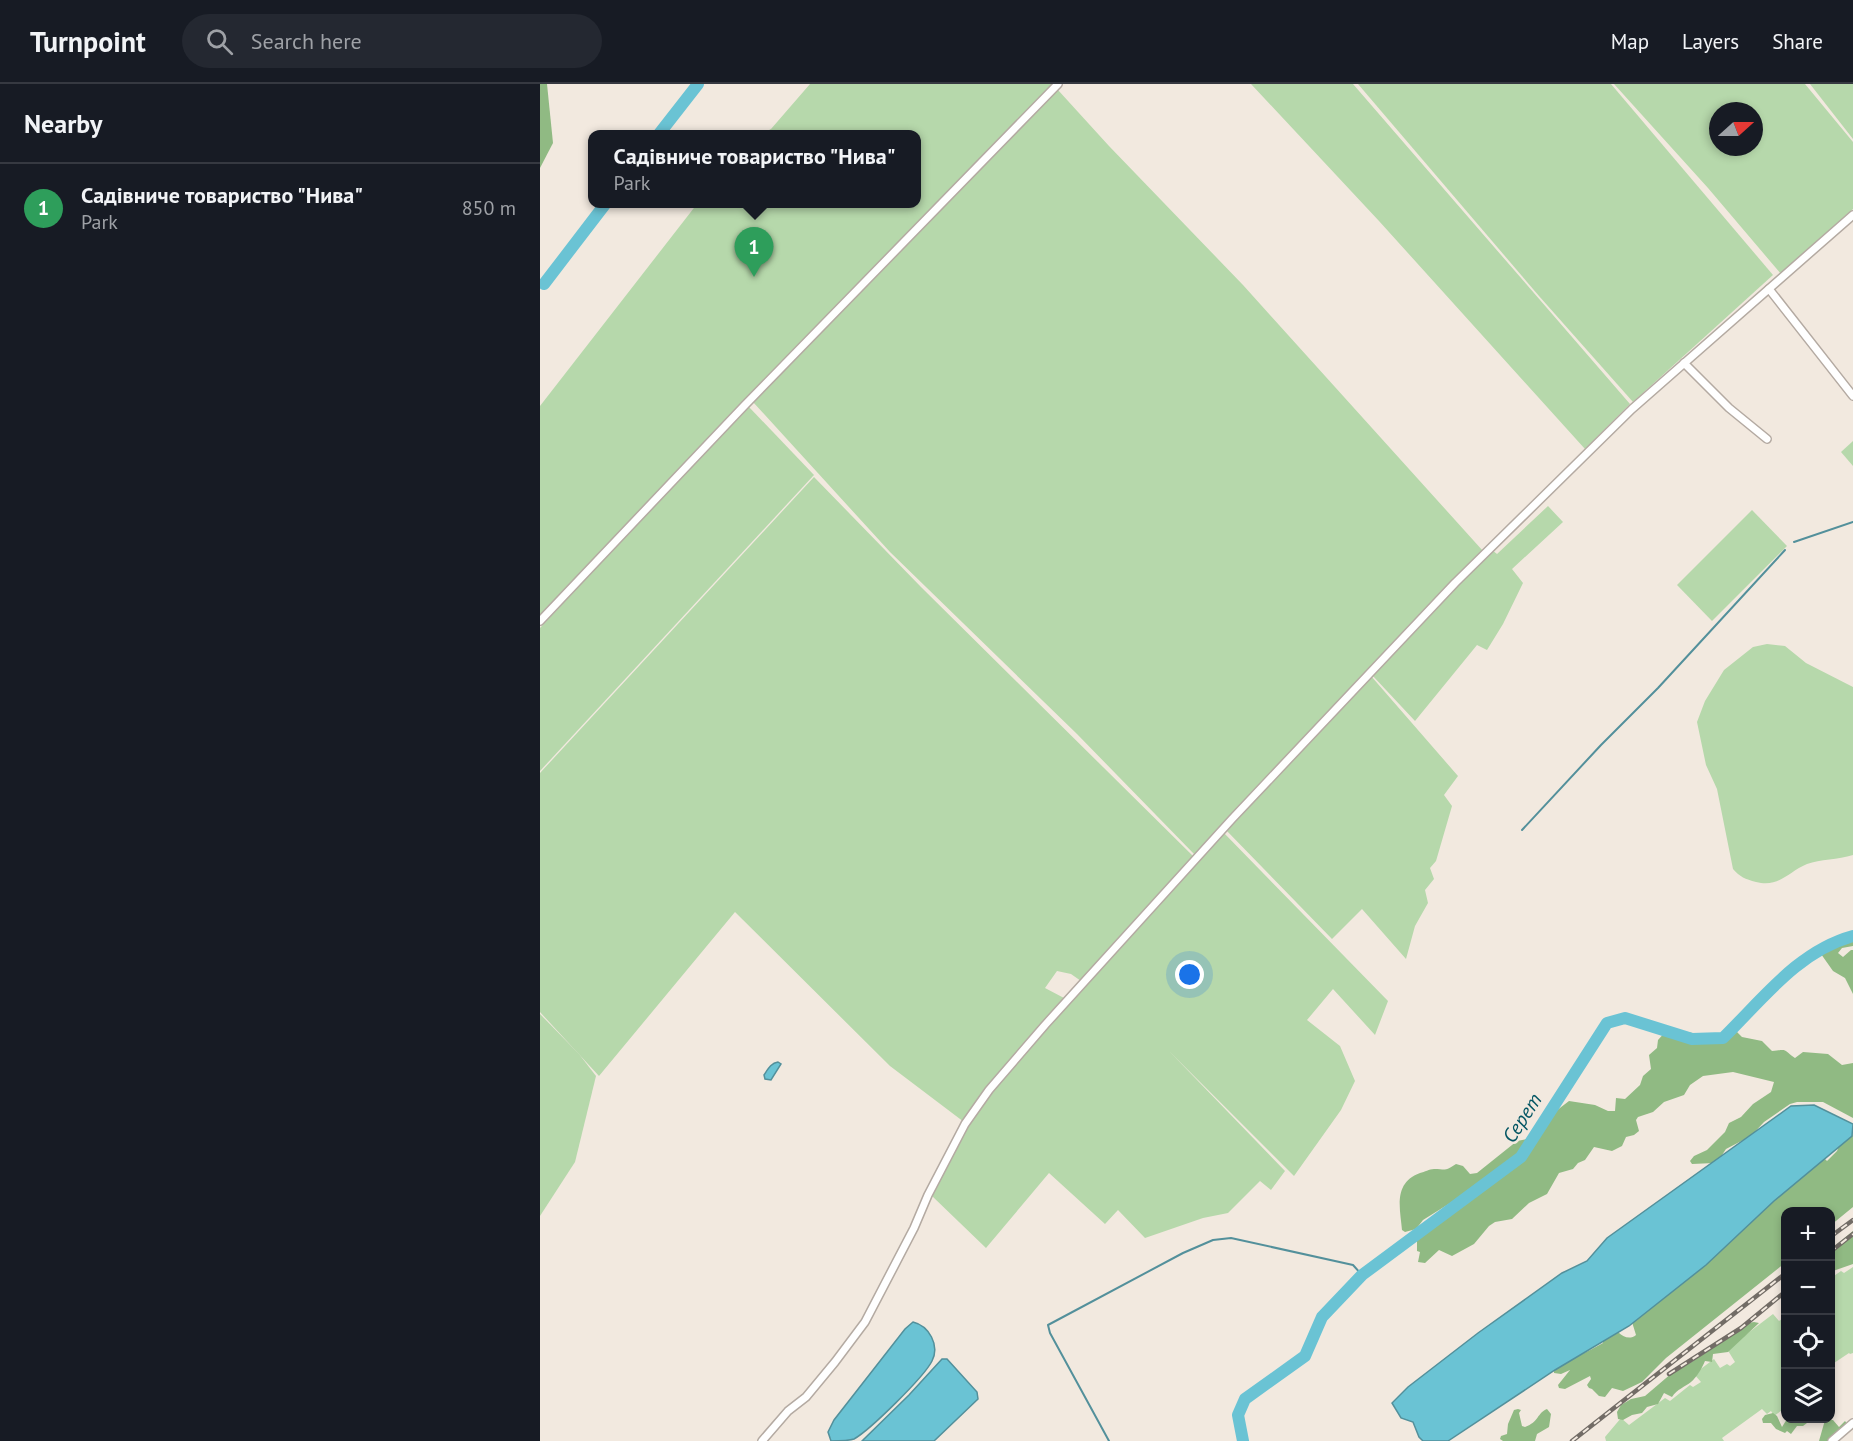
<!DOCTYPE html>
<meta charset="utf-8">
<style>
:root{--surface:#171b24;--page:#242831;--text:#f1f3f6;--muted:#9ea1a6;--line:#363941;--accent:#2563eb}
body{margin:0;font-family:"PT Sans",sans-serif;background:var(--page);color:var(--text)}
.controls{position:absolute;right:18px;bottom:18px;display:grid;overflow:hidden;border-radius:12px;box-shadow:0 3px 9px #0003}
.controls button{width:54px;height:54px;display:grid;place-items:center;padding:0;border:0;border-bottom:2px solid var(--line);background:var(--surface);color:var(--text);font:30px sans-serif}
.compass{position:absolute;left:1169px;top:18px;width:54px;height:54px;border-radius:50%;background:var(--surface);box-shadow:0 3px 9px #0003;rotate:69deg}
.you{position:absolute;left:650px;top:891px;width:21px;height:21px;margin:-15px;border:4px solid #fff;border-radius:50%;background:#1a73e8;box-shadow:0 0 0 9px #1a73e833}
.badge{display:grid;place-items:center;width:39px;height:39px;border-radius:50%;background:var(--accent);color:#fff;font-size:20px;font-weight:700}
.pin{position:absolute;translate:-50% -50px;filter:drop-shadow(0 2px 3px #0008)}
.pin::after{content:'';position:absolute;top:32px;width:21px;height:18px;background:inherit;clip-path:polygon(0 0,100% 0,50% 100%)}
.popup{position:absolute;left:48px;top:46px;width:333px;height:78px;box-sizing:border-box;display:grid;place-content:center;border-radius:12px;background:var(--surface);filter:drop-shadow(0 2px 4px #0005);font-size:20px;white-space:nowrap;color:var(--muted)}
.popup b{font-size:22px;color:var(--text)}
.popup::after{content:'';position:absolute;left:50%;top:100%;margin-left:-12px;border:12px solid transparent;border-top-color:var(--surface)}
.list{margin:0;padding:0;list-style:none}
h2{display:flex;justify-content:space-between;align-items:center;height:78px;margin:0;padding:0 24px;font-size:26px}
h2 small{font-size:20px;font-weight:400;color:var(--muted)}
.list li{display:grid;grid-template-columns:39px 1fr auto;gap:18px;align-items:center;box-sizing:border-box;height:90px;padding:0 24px;border-top:2px solid var(--line)}
.list b{display:block;font-size:22px;white-space:nowrap}
.list p{margin:0;font-size:20px;white-space:nowrap;color:var(--muted)}
.list em{font-size:20px;font-style:normal;color:var(--muted)}
.icon{flex:none;width:33px;height:33px;fill:none;stroke:currentColor;stroke-width:2;stroke-linecap:round;stroke-linejoin:round}
.map{position:relative;flex:none;width:1313px;height:1357px;overflow:hidden}
header{display:flex;align-items:center;gap:36px;box-sizing:border-box;height:84px;padding:0 30px;background:var(--surface);border-bottom:2px solid var(--line)}
header strong{font-size:28px}
nav{display:flex;gap:33px;margin-inline-start:auto;font-size:21px}
.search{width:420px;height:54px;background:var(--page);display:flex;align-items:center;gap:15px;box-sizing:border-box;padding:0 21px;border-radius:33px;color:var(--muted);font-size:22px}
main{display:flex}
aside{flex:1;background:var(--surface)}
.map>svg:first-child{display:block}
.green{fill:#b6d8ab;fill-rule:evenodd}
.forest{fill:#90ba83}
.water{fill:#6ac3d4;stroke:#53909b;stroke-width:1.5}
.lines{fill:none;stroke-linecap:round;stroke-linejoin:round}
.stream{stroke:#53909b;stroke-width:2}
.river{stroke:#6ac3d4;stroke-width:12}
.minor-casing{stroke:#b4aaa2;stroke-width:10}
.minor{stroke:#fff;stroke-width:7}
.rail-casing{stroke:#726c66;stroke-width:4.5}
.rail{stroke:#f2e9df;stroke-width:2;stroke-dasharray:7;stroke-linecap:butt}
.labels{text-anchor:middle;dominant-baseline:central;stroke-width:5;stroke-linejoin:round;paint-order:stroke}
.water-label{font-size:20px;font-style:italic;fill:#045663;stroke:#f2e9df}
</style>
<header>
<strong>Turnpoint</strong>
<div class="search"><svg class="icon" aria-label="search" viewBox="0 0 24 24"><circle cx="10" cy="10" r="6"/><path d="M15 15l6 6"/></svg>Search here</div>
<nav><a>Map</a><a>Layers</a><a>Share</a></nav>
</header>
<main>
<aside>
<h2>Nearby<small></small></h2>
<ul class="list">
<li><span class="badge" style="background:#2e9e5b">1</span><div><b>Садівниче товариство &quot;Нива&quot;</b><p>Park</p></div><em>850 m</em></li>
</ul>
</aside>
<div class="map">
<svg width="1313" height="1357" viewBox="0 0 1313 1357">
<rect width="100%" height="100%" fill="#f2e9df"/>
<g class="green">
<polygon points="270,0 514,0 0,535 0,322 157,120 376,119 376,50 221,50 231,45"/>
<polygon points="711,0 813,0 1090,320 1045,365 839,137"/>
<polygon points="818,0 1071,0 1233,191 1093,318 999,212"/>
<path d="M1074,0H1265L1313,58V125L1241,190L1168,104ZM1178,27H1214V63H1178Z"/>
<polygon points="1270,0 1313,0 1313,55"/>
<polygon points="518,6 569,62 703,201 943,467 655,771 537,650 350,468 213,318"/>
<polygon points="209,323 274,391 0,687 0,544 87,450"/>
<polygon points="1313,357 1313,382 1301,368"/>
<polygon points="274,393 381,503 654,773 541,897 531,890 517,887 505,904 524,914 424,1038 350,982 195,828 59,992 0,928 0,689"/>
<polygon points="1008,422 1023,438 972,485 983,499 963,540 947,566 937,561 875,637 832,591 952,466 957,470"/>
<polygon points="1212,426 1247,462 1172,537 1137,501"/>
<path d="M1227,560L1245,562L1266,579L1313,603V771C1298,776 1280,775 1267,780C1248,788 1239,804 1216,798C1205,795 1200,793 1193,785L1177,705L1166,681L1157,638L1165,617L1184,586L1213,563Z"/>
<polygon points="831,592 918,692 904,711 912,722 896,777 890,784 894,795 885,806 888,819 875,842 866,875 822,825 792,855 685,745"/>
<polygon points="683,748 848,917 835,951 793,905 767,936 800,962 815,997 801,1026 754,1092 629,967 745,1087 731,1106 720,1097 688,1129 663,1134 605,1154 578,1126 565,1140 509,1089 446,1164 392,1112 420,1052 445,1015 478,979 553,890"/>
<polygon points="0,930 39,970 56,992 35,1078 0,1132"/>
<polygon points="1313,1183 1313,1269 1310,1270 1309,1269 1291,1281 1291,1194 1301,1187 1304,1189"/>
<polygon points="1233,1230 1239,1237 1245,1233 1245,1324 1234,1332 1231,1327 1227,1330 1222,1325 1182,1354 1184,1357 1066,1357 1065,1353 1081,1334 1089,1341 1125,1314 1130,1317 1150,1301 1153,1303 1161,1298 1154,1290 1174,1275 1180,1284 1187,1280 1190,1282 1195,1278 1187,1265"/>
</g>
<g class="forest">
<polygon points="0,0 7,0 13,59 0,84"/>
<polygon points="1313,847 1313,862 1302,864 1298,869 1303,873 1311,866 1313,866 1313,910 1305,894 1293,887 1281,870 1287,862"/>
<path d="M1127,946L1148,948L1169,953L1197,948L1202,953L1222,957L1232,967C1249,965 1242,965 1255,974L1263,968L1288,970L1302,981L1313,979V1034L1283,1018H1257L1250,1020L1224,1038L1211,1052L1186,1065L1180,1074L1174,1079L1152,1080L1150,1077L1154,1072L1167,1066L1185,1048L1189,1039L1201,1033L1213,1020L1231,1008L1234,998L1193,988L1163,992L1150,1001L1144,1011L1124,1018L1113,1028L1098,1033L1096,1036L1099,1047L1094,1051L1086,1053L1082,1062L1072,1067L1054,1063L1045,1076L1038,1079L1033,1085L1019,1089L1007,1110L989,1119L972,1135L955,1138L949,1142L934,1160L912,1172L899,1166L885,1179L878,1178L880,1168L877,1167V1157L881,1151L927,1115L931,1106L883,1136L876,1145L865,1148L862,1146C860,1124 853,1099 880,1089C885,1088 889,1085 894,1085C906,1085 904,1088 916,1080L923,1082L930,1090L937,1089L977,1057L987,1055L988,1058L965,1083V1087C985,1078 991,1061 1001,1043C1006,1034 1020,1024 1029,1017L1055,1021L1068,1027H1075L1076,1014L1085,1015L1100,1001L1103,992L1111,985L1109,971L1117,964L1118,956Z"/>
<path d="M1313,1050V1123L1291,1141L1290,1128H1246L1245,1179L1126,1274L1102,1298L1083,1307L1072,1304L1065,1313L1059,1312L1052,1305L1049,1304L1047,1301L1051,1295L1050,1292L1025,1305L1019,1304L1018,1301L1030,1286L1021,1290L1014,1289V1286C1029,1275 1046,1269 1063,1259V1252L1078,1248C1083,1253 1090,1256 1096,1251L1092,1238L1278,1078L1285,1075L1287,1077L1297,1067L1301,1057Z"/>
<polygon points="1313,1147 1313,1180 1293,1187 1291,1190 1291,1165"/>
<path d="M1214,1238L1219,1239L1188,1268L1173,1270L1172,1278L1165,1277C1162,1284 1157,1293 1151,1298C1145,1303 1137,1305 1132,1313L1124,1309L1118,1320L1107,1323L1102,1329L1092,1331L1083,1336L1078,1335L1077,1328L1081,1321L1091,1315L1105,1312L1139,1283L1150,1279L1208,1239Z"/>
<path d="M978,1325L981,1326L979,1329L982,1342L985,1343C999,1338 997,1329 1007,1325L1011,1330L1009,1343L997,1350L995,1357H963L960,1355L961,1352L967,1350L968,1340L974,1326Z"/>
<polygon points="1233,1329 1237,1332 1242,1343 1247,1335 1266,1335 1267,1339 1263,1342 1257,1342 1251,1350 1247,1347 1245,1349 1236,1345 1231,1339 1223,1339 1222,1335 1225,1331"/>
<polygon points="1285,1336 1293,1336 1299,1343 1305,1337 1308,1341 1296,1349 1291,1357 1279,1357"/>
</g>
<g class="water">
<path d="M238,978L241,980L231,996L225,995L224,991C228,985 231,979 238,978Z"/>
<polygon points="1274,1021 1313,1040 1312,1052 1234,1117 1166,1181 1089,1242 1015,1286 908,1357 883,1357 879,1353 873,1338 861,1334 852,1319 868,1303 938,1249 1022,1189 1047,1177 1067,1154 1251,1022"/>
<path d="M373,1238C389,1242 400,1261 392,1277C384,1293 330,1346 314,1355C308,1357 298,1357 291,1357L288,1348L294,1336L365,1245Z"/>
<polygon points="402,1275 407,1275 437,1308 438,1315 394,1357 322,1357 369,1311"/>
</g>
<g class="lines">
<g class="stream">
<polyline points="1254,458 1313,438"/>
<polyline points="982,746 1061,661 1118,604 1245,466"/>
<polyline points="569,1357 510,1249 508,1241 643,1169 673,1156 691,1154 813,1181 822,1191"/>
</g>
<g class="river">
<polyline points="119,50 158,0"/>
<polyline points="4,200 66,119"/>
<path d="M703,1357L698,1331L705,1315L765,1272L782,1233L822,1191L981,1073L1067,939L1085,934L1152,955L1183,954C1222,916 1258,867 1313,852"/>
</g>
<g class="minor-casing">
<g id="minor">
<polyline points="1229,205 1313,312"/>
<polyline points="1144,279 1189,324 1227,355"/>
<polyline points="0,537 204,322 518,0"/>
<polyline points="222,1357 248,1327 266,1313 295,1278 325,1238 374,1144 388,1111 425,1040 449,1006 505,941 692,735 915,499 1092,325 1313,131"/>
<polyline points="1292,1357 1313,1339"/>
</g>
</g>
<use href="#minor" class="minor"/>
<g class="rail-casing">
<g id="rail">
<polyline points="1290,1153 1313,1136"/>
<polyline points="1290,1168 1313,1150"/>
<polyline points="1129,1290 1201,1244 1246,1207"/>
<polyline points="1032,1357 1246,1189"/>
</g>
</g>
<use href="#rail" class="rail"/>
</g>
<g class="labels">
<g class="water-label">
<text transform="translate(982 1034) rotate(-57)">Серет</text>
</g>
</g>
</svg>
<div class="controls">
<button>+</button>
<button>−</button>
<button><svg class="icon" aria-label="locate" viewBox="0 0 24 24"><circle cx="12" cy="12" r="6"/><path d="M12 2v4M12 18v4M2 12h4M18 12h4"/></svg></button>
<button><svg class="icon" aria-label="layers" viewBox="0 0 24 24"><path d="M12 4l9 5-9 5-9-5zM3 14l9 5 9-5"/></svg></button>
</div>
<svg class="compass" viewBox="-18 -18 36 36"><path d="M0-13l5 13h-10z" fill="#e53935"/><path d="M0 13l5-13h-10z" fill="#9ea1a6"/></svg>
<div class="you"></div>
<div class="pin badge" style="left:214px;top:193px;background:#2e9e5b">1</div>
<div class="popup"><b>Садівниче товариство &quot;Нива&quot;</b>Park</div>
</div>
</main>
